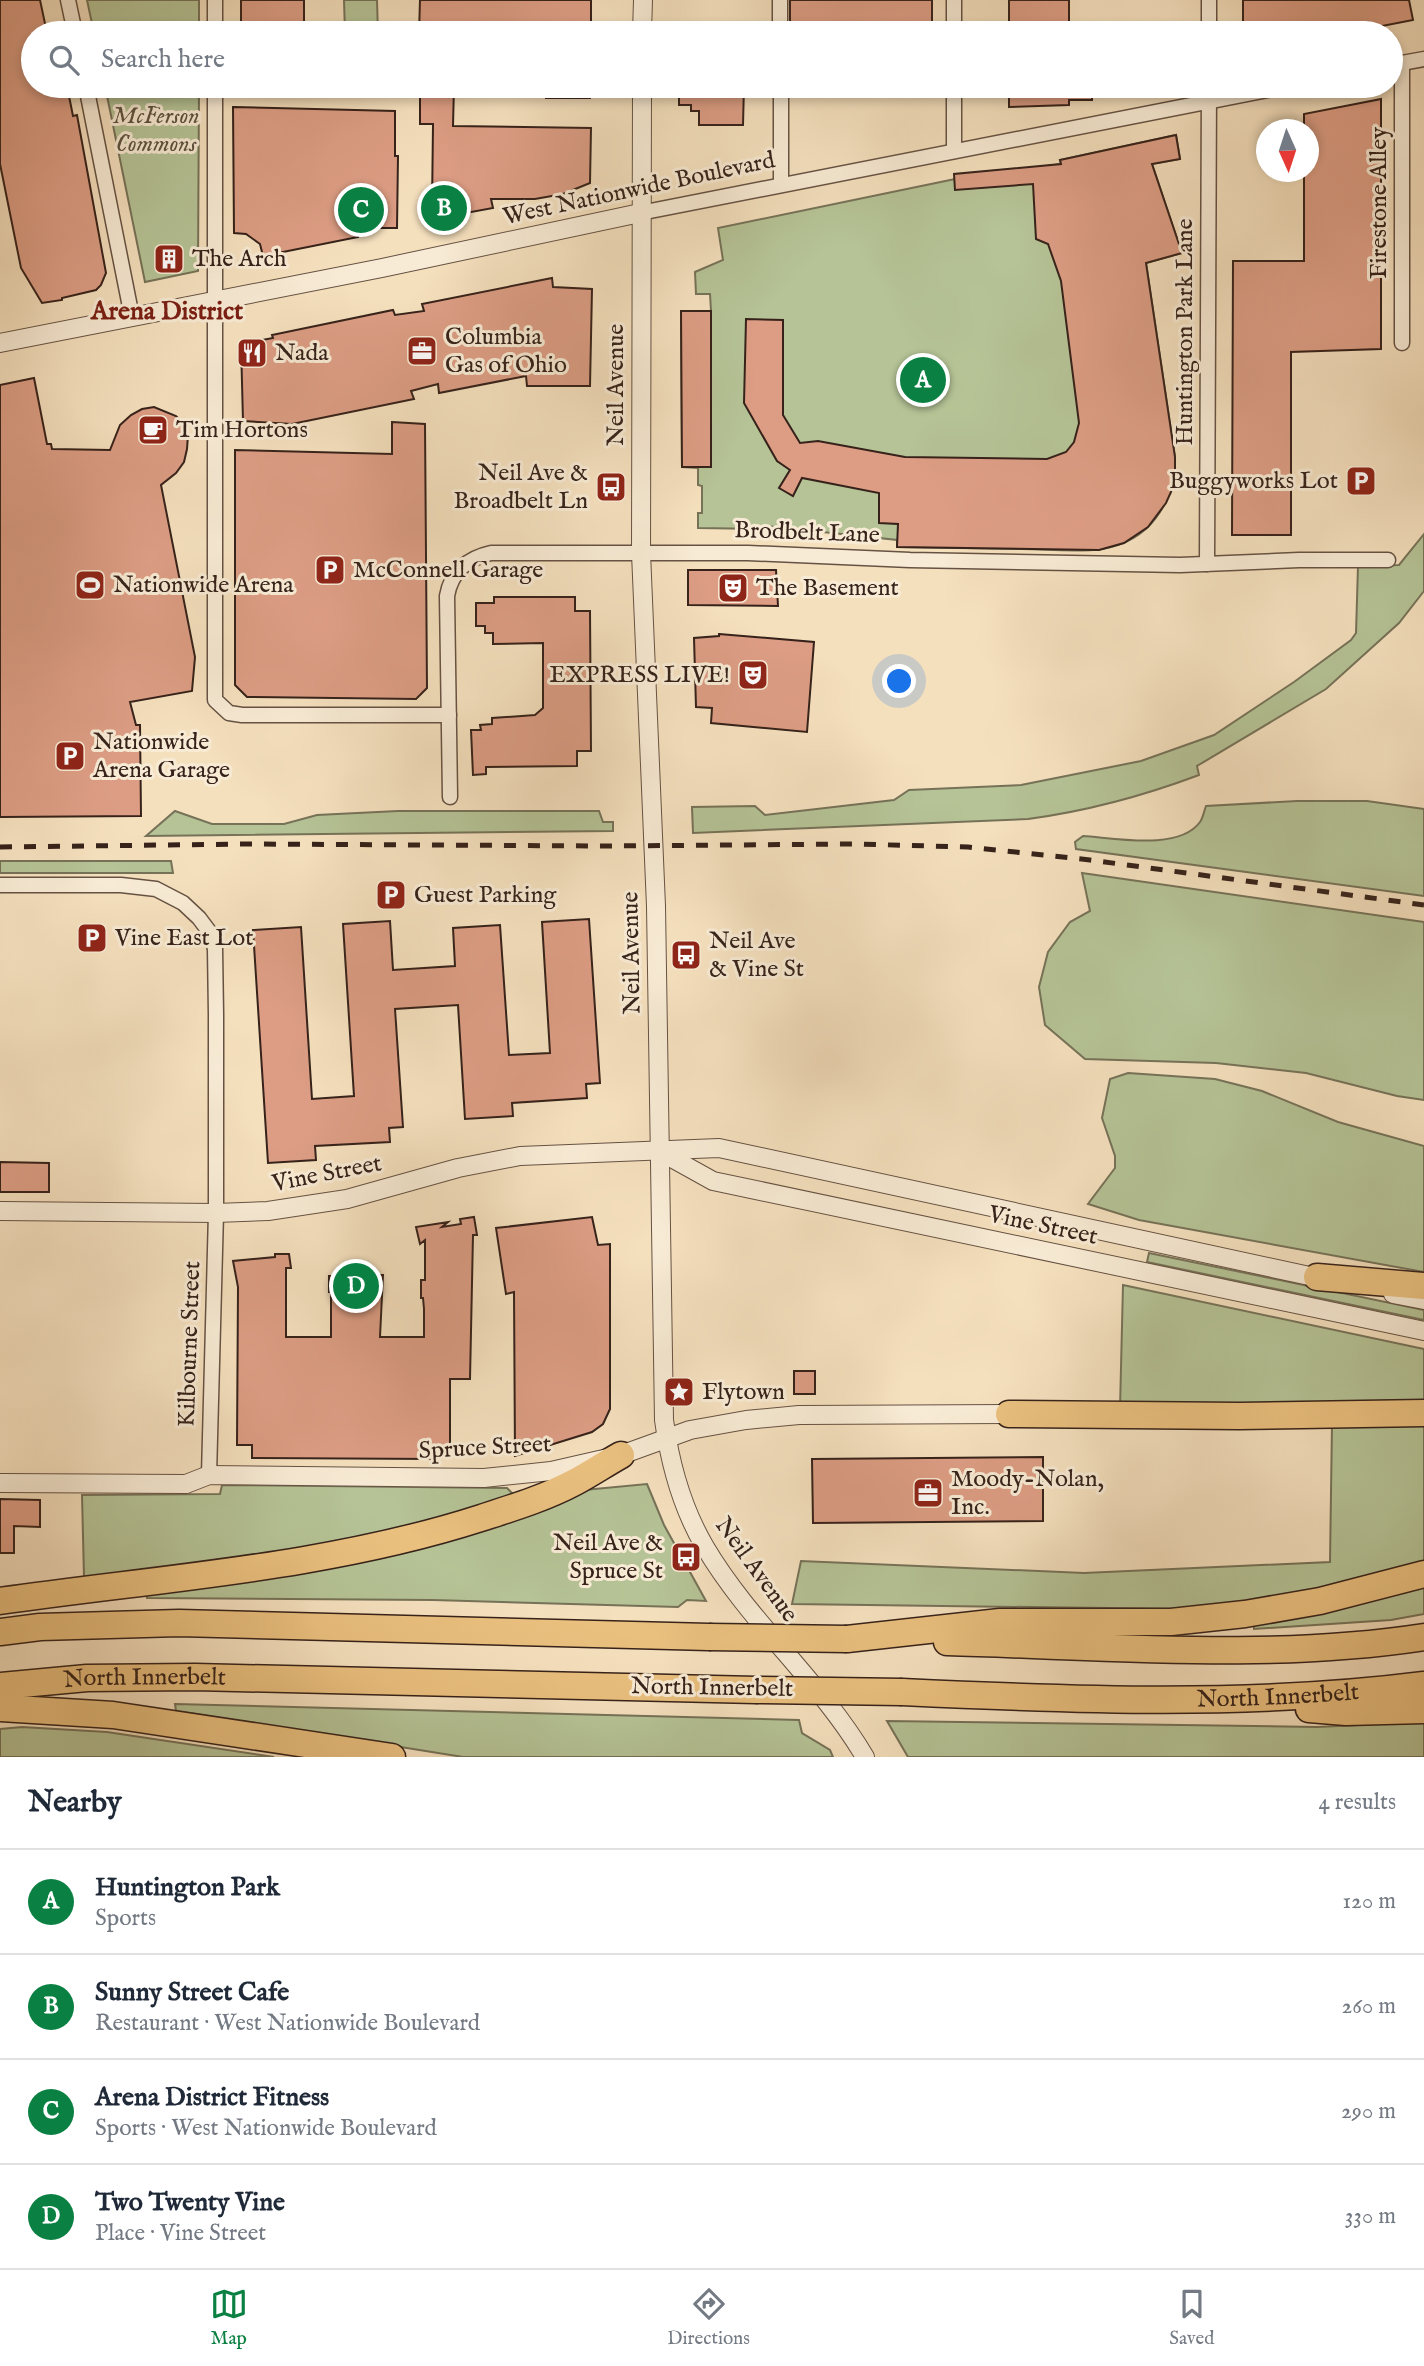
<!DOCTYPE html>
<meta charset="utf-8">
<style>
:root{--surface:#fff;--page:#f2f2f3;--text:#1f2937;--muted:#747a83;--line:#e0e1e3;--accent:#0b8043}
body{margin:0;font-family:"IM FELL English",serif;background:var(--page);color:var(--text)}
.compass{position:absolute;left:1256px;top:119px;width:63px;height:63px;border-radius:50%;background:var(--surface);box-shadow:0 4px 10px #0003;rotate:177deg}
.you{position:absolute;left:900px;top:682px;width:24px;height:24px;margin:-18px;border:5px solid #fff;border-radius:50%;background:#1a73e8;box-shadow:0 0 0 10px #1a73e833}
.badge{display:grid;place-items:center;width:46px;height:46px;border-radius:50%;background:var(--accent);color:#fff;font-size:23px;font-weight:700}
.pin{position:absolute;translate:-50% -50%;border:4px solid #fff;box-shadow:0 2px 7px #0006}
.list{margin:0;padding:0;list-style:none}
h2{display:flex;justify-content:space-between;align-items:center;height:91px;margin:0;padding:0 28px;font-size:30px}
h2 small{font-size:23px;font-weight:400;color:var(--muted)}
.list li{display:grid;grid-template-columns:46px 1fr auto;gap:21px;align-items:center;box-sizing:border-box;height:105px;padding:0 28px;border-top:2px solid var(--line)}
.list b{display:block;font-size:26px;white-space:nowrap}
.list p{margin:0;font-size:23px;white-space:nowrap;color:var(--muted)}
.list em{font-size:23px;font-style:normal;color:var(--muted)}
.icon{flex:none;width:38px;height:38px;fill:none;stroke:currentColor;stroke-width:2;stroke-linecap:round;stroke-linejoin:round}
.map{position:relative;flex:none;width:1424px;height:1757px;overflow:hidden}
.search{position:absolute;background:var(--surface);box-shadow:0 4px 10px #0003;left:21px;right:21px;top:21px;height:77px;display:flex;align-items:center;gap:18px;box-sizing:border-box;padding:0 24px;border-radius:38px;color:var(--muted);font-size:26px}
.sheet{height:511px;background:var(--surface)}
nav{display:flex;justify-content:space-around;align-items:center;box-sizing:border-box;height:98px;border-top:2px solid var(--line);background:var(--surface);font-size:19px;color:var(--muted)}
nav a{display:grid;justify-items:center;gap:4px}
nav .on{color:var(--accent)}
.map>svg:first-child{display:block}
.green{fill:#b5c396;stroke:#767258;stroke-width:2}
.building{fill:#dc9d84;stroke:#36221a;stroke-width:2}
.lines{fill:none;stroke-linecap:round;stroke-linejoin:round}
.minor-casing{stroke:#665243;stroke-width:17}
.tertiary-casing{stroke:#665243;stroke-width:20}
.motorway-casing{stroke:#36221a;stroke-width:29}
.minor{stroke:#f8ebd5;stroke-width:14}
.tertiary{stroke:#f8ebd5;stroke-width:18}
.motorway{stroke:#eac07f;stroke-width:26}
.rail{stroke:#36221a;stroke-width:5;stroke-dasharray:12 12;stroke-linecap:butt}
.motorway-bridge-casing{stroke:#36221a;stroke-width:29;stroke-linecap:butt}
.motorway-bridge{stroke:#eac07f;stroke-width:26}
.labels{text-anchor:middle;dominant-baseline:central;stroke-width:6;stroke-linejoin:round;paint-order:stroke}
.park-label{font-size:24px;font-style:italic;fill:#5c523f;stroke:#f8ebd5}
.street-label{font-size:24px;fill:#36221a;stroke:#f8ebd5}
.poi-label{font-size:24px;fill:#36221a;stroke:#f8ebd5;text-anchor:start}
.neighbourhood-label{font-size:26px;font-weight:bold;fill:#7a1f14;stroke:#f8ebd5}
</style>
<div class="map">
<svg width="1424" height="1757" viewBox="0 0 1424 1757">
<rect width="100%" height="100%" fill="#f5e0be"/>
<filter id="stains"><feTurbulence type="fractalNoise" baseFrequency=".00286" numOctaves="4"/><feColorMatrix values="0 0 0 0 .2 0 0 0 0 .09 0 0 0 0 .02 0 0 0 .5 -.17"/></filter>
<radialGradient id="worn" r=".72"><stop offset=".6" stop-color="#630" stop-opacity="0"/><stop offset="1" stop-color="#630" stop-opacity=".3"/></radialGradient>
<g class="green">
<polygon points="87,0 199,0 199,33 94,33"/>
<polygon points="344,0 377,0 378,33 345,33"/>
<polygon points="105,86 199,86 198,271 145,282"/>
<path d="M1176,135L1180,159L1152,164L1182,253L1146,263L1175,457C1174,504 1150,541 1102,549C1076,553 1047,549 1021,549C980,548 938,548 897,547V540L767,526L766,529L698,528V513H702V486L698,485V468L682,467L681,311H711L710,294H696L695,272L723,260L718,228L955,179L1061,164L1060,160Z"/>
<path d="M1424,534V591L1399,623L1326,689L1197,766L1199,775C1143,796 1088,811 1028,819L693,833L692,807L755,806L765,815L894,800L909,790L1021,785L1141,761L1214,735L1294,682L1351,640L1356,633L1358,566L1399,565Z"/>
<path d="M1297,801H1367L1424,809V896L1076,849L1075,842L1083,836C1115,838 1179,851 1200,822C1203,818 1204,811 1206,806Z"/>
<polygon points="175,811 212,824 284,824 317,815 398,811 599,811 603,822 613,822 613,831 146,836"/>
<polygon points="0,861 171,861 173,873 0,873"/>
<polygon points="1082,873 1424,922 1424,1100 1397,1096 1306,1073 1216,1063 1085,1059 1045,1025 1039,987 1048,952 1070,922 1090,911"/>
<polygon points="1128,1073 1215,1079 1262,1091 1338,1122 1424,1146 1424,1272 1139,1220 1088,1204 1115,1168 1115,1156 1102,1118 1110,1079"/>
<polygon points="1149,1253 1424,1310 1424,1320 1147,1262"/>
<polygon points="1123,1285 1424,1349 1424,1402 1120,1409"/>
<polygon points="1332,1424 1424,1424 1424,1561 1316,1591 1244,1602 1183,1609 792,1604 801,1561 1084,1573 1330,1562"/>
<polygon points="647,1484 664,1525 706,1601 687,1600 678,1607 433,1600 147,1598 146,1592 584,1490"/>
<path d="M222,1485L507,1488L514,1495C492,1502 470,1510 448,1516C330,1550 206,1562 84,1577L82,1495L220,1494Z"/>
<polygon points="1424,1584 1424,1614 1391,1620 1254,1629 1254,1621"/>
<polygon points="175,1704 799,1720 802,1733 830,1750 833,1757 463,1757 176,1711"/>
<polygon points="887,1721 1317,1727 1424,1722 1424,1757 908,1757"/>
<polygon points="22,1727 107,1732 274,1757 0,1757 0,1729"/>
</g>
<g class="building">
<polygon points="0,0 40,0 47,33 33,33 33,86 67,86 73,116 77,115 106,273 101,285 96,290 62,298 62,300 42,303 21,268 0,164"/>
<rect x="241" y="0" width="63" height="33"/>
<polygon points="420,0 591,0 591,33 419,33"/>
<rect x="790" y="0" width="142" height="33"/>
<rect x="1009" y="0" width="60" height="33"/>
<polygon points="1243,0 1409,0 1413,20 1346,33 1243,33"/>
<polygon points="430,86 454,86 453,126 591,128 590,183 563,194 535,199 491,199 493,208 439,218 432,208 433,124 420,124 420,91 429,91"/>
<polygon points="546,86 591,86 590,98 546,98"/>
<polygon points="679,86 744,86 743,125 699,125 699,111 691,111 691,105 679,105"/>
<polygon points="1009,86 1092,86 1092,100 1069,100 1069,105 1009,107"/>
<polygon points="1381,99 1381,349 1291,352 1291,535 1232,535 1233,261 1304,261 1304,172 1308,172 1308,130 1304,130 1304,114"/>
<polygon points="233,107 395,111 395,156 398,156 397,228 356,228 358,237 263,256 260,244 246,234 234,233"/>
<polygon points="1176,135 1180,159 1152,164 1182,253 1146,263 1175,457 1175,471 1171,492 1166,503 1148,527 1124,543 1099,550 897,547 898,524 879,523 879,493 802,478 793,496 779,488 790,470 777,461 744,403 746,319 783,320 783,415 800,443 818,441 905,457 1047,459 1066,452 1074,442 1079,423 1061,281 1048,244 1036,239 1033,184 955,190 954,174 1061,164 1060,160"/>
<polygon points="552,278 553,287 592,289 590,386 527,386 526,376 439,393 438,384 411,391 414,399 292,424 243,421 241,344 273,338 272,335 393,310 395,315 424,311 422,304"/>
<polygon points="681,311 711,311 711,467 682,467"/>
<polygon points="34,378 47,444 51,444 52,449 110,450 120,425 131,415 142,409 154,407 176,416 184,424 188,435 187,449 184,462 176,473 161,485 195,657 192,691 130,702 136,725 140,725 141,816 0,817 0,385"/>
<polygon points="392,422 425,424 427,688 416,699 247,697 235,685 235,450 392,454"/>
<polygon points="688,570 776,570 778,606 688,605"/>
<polygon points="494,597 575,597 575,611 590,611 591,751 577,751 577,766 486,767 486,774 473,775 471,730 481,730 480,725 492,724 492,718 535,715 543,708 543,643 493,644 493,633 485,633 485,626 476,626 476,603 494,603"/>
<polygon points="719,634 814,642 807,732 711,723 712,708 696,707 694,638 719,636"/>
<polygon points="589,919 600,1083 586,1084 587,1098 512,1103 513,1116 465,1119 458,1005 395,1009 403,1127 389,1128 390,1142 315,1146 316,1160 268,1163 253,930 301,927 312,1099 354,1096 343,924 390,921 393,970 455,966 453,928 500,925 509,1055 550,1053 542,922"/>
<polygon points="0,1162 49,1163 49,1192 0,1192"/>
<polygon points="474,1217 477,1235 473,1235 470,1379 450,1379 450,1446 435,1446 435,1459 252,1458 252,1445 237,1445 238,1287 233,1261 275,1257 275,1254 289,1254 291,1268 286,1268 286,1337 331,1337 331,1292 329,1292 329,1276 343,1276 342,1279 368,1279 368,1275 383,1275 380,1337 424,1337 424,1309 423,1298 421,1298 421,1280 425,1280 425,1240 420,1244 416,1227 448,1222 442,1227 461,1224 460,1219"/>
<polygon points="592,1217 598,1245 610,1244 610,1409 603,1424 592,1432 515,1456 514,1292 506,1294 496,1228"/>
<rect x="794" y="1371" width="21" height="23"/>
<polygon points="1043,1457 1043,1521 813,1523 812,1459"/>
<polygon points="0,1499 40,1500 40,1527 14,1526 14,1553 0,1553"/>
</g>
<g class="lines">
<g class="minor-casing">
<g id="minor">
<polyline points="68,0 75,33"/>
<polyline points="780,0 780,33"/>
<polyline points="215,33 215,0"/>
<polyline points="954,33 954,0"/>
<polyline points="1209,33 1209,0"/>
<polyline points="1402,63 1402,343"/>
<polyline points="1391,65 1424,59"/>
<polyline points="86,86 132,317"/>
<polyline points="215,86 215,700 229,713 242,715 449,715"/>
<polyline points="781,86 781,185"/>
<polyline points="954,151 954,86"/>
<polyline points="640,213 1288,86"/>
<polyline points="1207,564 1209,86"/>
<path d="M450,797L447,596C451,572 468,558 491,553H748L910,560L1180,565L1299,560H1388"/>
<polyline points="0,885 121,885 156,889 183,903 199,918 211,934 215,949 216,1015 216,1213 209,1475"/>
</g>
</g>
<g class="tertiary-casing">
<g id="tertiary">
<polyline points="642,33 643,0"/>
<path d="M642,86L641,553L656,906L664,1420C670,1464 682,1508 705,1547C750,1623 820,1681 865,1757"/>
<polyline points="0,343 382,268 640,213"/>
<polyline points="659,1151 713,1181 1424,1331"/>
<polyline points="0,1211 216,1213 268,1211 347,1199 458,1168 520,1156 719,1148 1328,1280"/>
<polyline points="1393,1294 1424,1300"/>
<polyline points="0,1483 186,1484 209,1475 484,1478 551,1471 621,1455 690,1430 746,1420 799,1415 1009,1414"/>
</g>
</g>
<g class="motorway-casing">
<g id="motorway">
<polyline points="1317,1277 1424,1286"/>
<polyline points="1009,1414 1239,1416 1424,1413"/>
<path d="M0,1601C160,1578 326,1568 481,1518C512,1508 545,1498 575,1482C590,1474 605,1464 621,1455"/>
<polyline points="0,1632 40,1627 179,1623 709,1637"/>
<polyline points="847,1639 1000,1622 1171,1622 1245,1614 1320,1601 1424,1574"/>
<path d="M947,1642C1105,1646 1267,1661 1424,1637"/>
<path id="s1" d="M0,1686L87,1678L195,1677L756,1690"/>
<path id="s2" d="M902,1692C1076,1700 1251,1707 1424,1685"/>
<polyline points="0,1708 113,1715 392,1757"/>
<polyline points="1309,1709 1346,1712 1424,1710"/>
</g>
</g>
<use href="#minor" class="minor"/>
<use href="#tertiary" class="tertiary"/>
<use href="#motorway" class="motorway"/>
<polyline class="rail" points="0,847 248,844 607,846 855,844 968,847 1090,860 1424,905"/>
<g class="motorway-bridge-casing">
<g id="motorway-bridge">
<polyline points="709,1637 847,1639"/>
<polyline points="756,1690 902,1692"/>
</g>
</g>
<use href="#motorway-bridge" class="motorway-bridge"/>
</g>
<defs>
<g id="building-square" transform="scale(1.575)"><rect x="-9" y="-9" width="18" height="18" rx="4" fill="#8f2418" stroke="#f8ebd5"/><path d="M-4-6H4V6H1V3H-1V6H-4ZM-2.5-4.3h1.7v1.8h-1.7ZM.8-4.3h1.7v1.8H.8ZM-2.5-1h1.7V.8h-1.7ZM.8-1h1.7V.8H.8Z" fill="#fff"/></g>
<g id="office-square" transform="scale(1.575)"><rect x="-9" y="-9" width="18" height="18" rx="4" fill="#8f2418" stroke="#f8ebd5"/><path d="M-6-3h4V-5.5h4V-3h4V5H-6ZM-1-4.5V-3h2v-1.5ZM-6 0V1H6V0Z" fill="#fff"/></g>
<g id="restaurant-square" transform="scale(1.575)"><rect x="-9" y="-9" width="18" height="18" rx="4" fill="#8f2418" stroke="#f8ebd5"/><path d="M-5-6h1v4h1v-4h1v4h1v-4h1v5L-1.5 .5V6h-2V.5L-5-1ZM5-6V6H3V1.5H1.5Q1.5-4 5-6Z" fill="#fff"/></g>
<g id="cafe-square" transform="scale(1.575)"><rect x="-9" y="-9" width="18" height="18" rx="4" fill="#8f2418" stroke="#f8ebd5"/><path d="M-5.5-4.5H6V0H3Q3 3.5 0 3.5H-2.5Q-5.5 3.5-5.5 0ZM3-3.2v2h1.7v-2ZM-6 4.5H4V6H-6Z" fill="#fff"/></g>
<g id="parking-square" transform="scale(1.575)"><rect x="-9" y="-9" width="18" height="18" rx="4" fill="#8f2418" stroke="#f8ebd5"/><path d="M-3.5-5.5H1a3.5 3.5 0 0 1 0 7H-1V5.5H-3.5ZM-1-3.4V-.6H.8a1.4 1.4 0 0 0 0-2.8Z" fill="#fff"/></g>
<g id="bus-square" transform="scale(1.575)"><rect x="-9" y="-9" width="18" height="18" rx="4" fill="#8f2418" stroke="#f8ebd5"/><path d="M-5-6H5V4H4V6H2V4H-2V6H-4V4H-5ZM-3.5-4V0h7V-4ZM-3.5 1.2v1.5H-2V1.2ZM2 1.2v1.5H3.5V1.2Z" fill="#fff"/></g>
<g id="stadium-square" transform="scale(1.575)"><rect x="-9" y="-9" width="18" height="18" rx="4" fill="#8f2418" stroke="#f8ebd5"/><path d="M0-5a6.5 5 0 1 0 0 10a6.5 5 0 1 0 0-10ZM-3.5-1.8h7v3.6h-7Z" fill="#fff"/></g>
<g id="theatre-square" transform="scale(1.575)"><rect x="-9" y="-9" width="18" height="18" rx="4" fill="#8f2418" stroke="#f8ebd5"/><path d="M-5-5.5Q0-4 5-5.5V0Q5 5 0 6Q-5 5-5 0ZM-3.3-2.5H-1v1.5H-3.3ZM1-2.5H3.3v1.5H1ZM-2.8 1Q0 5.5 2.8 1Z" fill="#fff"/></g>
<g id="sight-square" transform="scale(1.575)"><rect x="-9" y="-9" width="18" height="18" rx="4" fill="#8f2418" stroke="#f8ebd5"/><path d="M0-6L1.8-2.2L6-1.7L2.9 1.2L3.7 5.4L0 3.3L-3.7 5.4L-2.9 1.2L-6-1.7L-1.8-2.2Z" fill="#fff"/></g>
</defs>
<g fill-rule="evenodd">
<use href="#building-square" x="169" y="259"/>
<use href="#office-square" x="422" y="351"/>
<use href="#restaurant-square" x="252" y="353"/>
<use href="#cafe-square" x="153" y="430"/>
<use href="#parking-square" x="1361" y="481"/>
<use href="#bus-square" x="611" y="487"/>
<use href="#parking-square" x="330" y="570"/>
<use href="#stadium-square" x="90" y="585"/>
<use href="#theatre-square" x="733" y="588"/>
<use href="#theatre-square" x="753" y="675"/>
<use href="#parking-square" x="70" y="756"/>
<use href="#parking-square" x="391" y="895"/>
<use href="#parking-square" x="92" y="938"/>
<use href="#bus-square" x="686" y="955"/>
<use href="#sight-square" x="679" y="1392"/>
<use href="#office-square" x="928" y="1493"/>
<use href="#bus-square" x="686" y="1557"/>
</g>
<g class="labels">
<g class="park-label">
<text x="156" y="116">McFerson<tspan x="156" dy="28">Commons</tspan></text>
</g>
<g class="street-label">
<text transform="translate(639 189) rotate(-12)">West Nationwide Boulevard</text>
<text transform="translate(1379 203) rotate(-90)">Firestone Alley</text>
<text transform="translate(1185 332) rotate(-90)">Huntington Park Lane</text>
<text transform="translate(616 385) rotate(-90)">Neil Avenue</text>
<text transform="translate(807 533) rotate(2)">Brodbelt Lane</text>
<text transform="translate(632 953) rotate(-91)">Neil Avenue</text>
<text transform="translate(327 1174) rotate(-11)">Vine Street</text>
<text transform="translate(1043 1226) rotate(12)">Vine Street</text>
<text transform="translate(190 1344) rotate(-88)">Kilbourne Street</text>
<text transform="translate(485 1448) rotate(-3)">Spruce Street</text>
<text transform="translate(756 1570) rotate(54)">Neil Avenue</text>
<text stroke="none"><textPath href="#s1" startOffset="145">North Innerbelt</textPath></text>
<text transform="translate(712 1688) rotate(1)">North Innerbelt</text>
<text stroke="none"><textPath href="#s2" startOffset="376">North Innerbelt</textPath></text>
</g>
<g class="poi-label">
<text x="192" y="259">The Arch</text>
<text x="445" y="337">Columbia<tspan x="445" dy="28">Gas of Ohio</tspan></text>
<text x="275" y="353">Nada</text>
<text x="176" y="430">Tim Hortons</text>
<text x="588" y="473" text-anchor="end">Neil Ave &amp;<tspan x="588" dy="28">Broadbelt Ln</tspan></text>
<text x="1338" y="481" text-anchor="end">Buggyworks Lot</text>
<text x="353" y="570">McConnell Garage</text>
<text x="113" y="585">Nationwide Arena</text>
<text x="756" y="588">The Basement</text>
<text x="730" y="675" text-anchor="end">EXPRESS LIVE!</text>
<text x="93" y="742">Nationwide<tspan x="93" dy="28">Arena Garage</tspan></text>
<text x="414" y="895">Guest Parking</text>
<text x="115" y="938">Vine East Lot</text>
<text x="709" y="941">Neil Ave<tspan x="709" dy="28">&amp; Vine St</tspan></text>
<text x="702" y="1392">Flytown</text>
<text x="951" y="1479">Moody-Nolan,<tspan x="951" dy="28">Inc.</tspan></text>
<text x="663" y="1543" text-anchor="end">Neil Ave &amp;<tspan x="663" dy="28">Spruce St</tspan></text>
</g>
<g class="neighbourhood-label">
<text x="167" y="311">Arena District</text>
</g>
</g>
<rect width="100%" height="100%" filter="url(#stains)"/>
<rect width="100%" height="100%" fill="url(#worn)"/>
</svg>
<svg class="compass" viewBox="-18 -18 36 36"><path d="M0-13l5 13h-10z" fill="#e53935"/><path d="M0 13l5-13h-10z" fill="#747a83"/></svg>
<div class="you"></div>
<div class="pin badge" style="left:923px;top:380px">A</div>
<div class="pin badge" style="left:444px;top:208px">B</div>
<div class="pin badge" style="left:361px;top:210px">C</div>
<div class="pin badge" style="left:356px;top:1286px">D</div>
<div class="search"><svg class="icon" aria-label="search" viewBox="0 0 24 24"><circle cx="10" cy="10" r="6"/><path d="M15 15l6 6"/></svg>Search here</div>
</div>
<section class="sheet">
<h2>Nearby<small>4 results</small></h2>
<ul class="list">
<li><span class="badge">A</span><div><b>Huntington Park</b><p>Sports</p></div><em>120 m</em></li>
<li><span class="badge">B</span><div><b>Sunny Street Cafe</b><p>Restaurant · West Nationwide Boulevard</p></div><em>260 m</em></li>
<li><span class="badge">C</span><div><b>Arena District Fitness</b><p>Sports · West Nationwide Boulevard</p></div><em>290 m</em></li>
<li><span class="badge">D</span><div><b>Two Twenty Vine</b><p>Place · Vine Street</p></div><em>330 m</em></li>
</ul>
</section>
<nav>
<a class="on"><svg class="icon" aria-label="map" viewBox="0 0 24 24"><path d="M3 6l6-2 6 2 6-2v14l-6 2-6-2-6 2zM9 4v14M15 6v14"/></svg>Map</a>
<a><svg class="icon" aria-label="directions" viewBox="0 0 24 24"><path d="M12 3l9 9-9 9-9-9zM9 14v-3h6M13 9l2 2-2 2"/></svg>Directions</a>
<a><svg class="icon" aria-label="saved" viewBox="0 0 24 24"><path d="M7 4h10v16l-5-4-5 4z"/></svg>Saved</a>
</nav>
